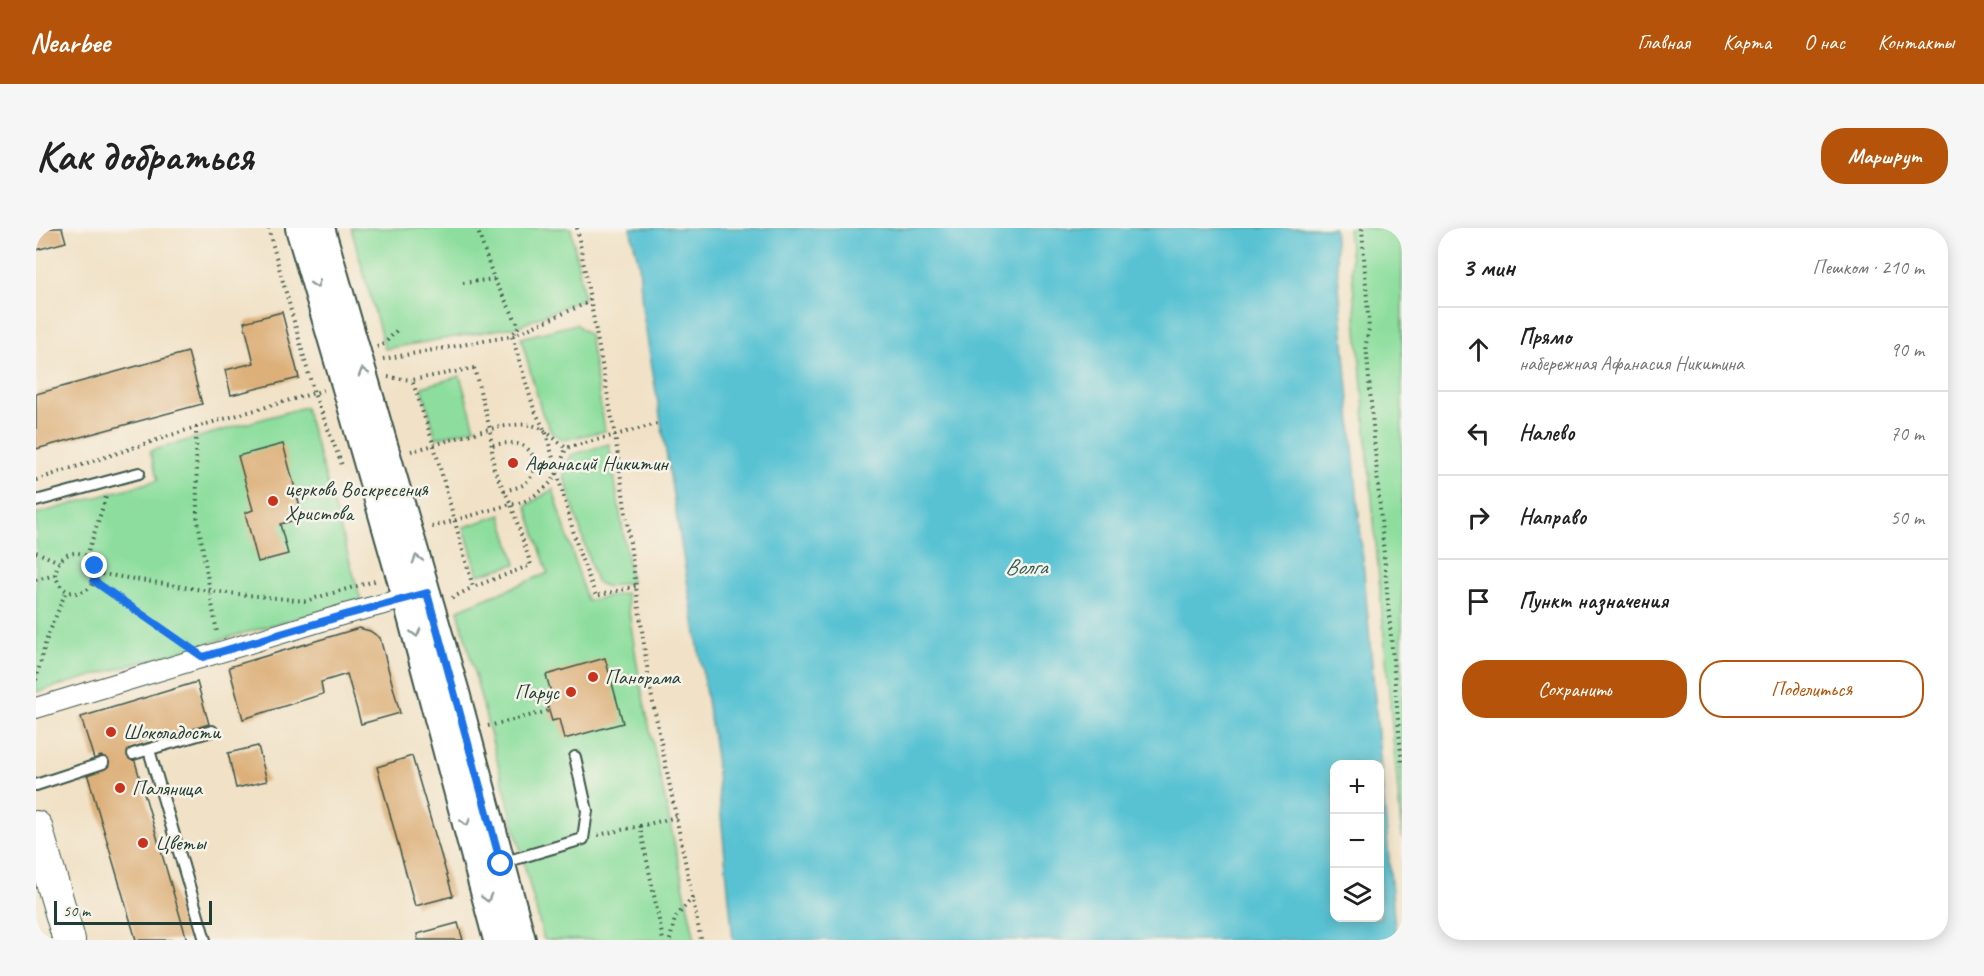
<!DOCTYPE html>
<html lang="ru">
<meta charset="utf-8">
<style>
:root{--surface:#fff;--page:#f6f6f6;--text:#222;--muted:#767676;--line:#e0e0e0;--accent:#b45309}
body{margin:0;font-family:Caveat,sans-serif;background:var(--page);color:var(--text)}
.controls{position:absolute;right:18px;bottom:18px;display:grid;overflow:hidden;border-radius:12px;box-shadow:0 3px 15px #0003}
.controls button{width:54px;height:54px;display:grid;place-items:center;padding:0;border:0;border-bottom:2px solid var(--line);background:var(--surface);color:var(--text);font:30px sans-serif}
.scale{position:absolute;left:18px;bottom:15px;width:158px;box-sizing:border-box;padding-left:6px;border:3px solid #1f3d34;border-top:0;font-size:16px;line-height:21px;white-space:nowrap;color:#1f3d34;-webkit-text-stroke:4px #f7f3e8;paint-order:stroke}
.stop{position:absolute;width:18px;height:18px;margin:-14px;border:4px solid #1a73e8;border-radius:50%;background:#fff}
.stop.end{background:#1a73e8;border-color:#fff;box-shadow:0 2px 6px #0008}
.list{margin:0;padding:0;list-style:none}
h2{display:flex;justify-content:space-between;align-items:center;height:78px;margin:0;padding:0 24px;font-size:26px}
h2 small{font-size:20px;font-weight:400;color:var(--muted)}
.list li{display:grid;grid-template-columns:39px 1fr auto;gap:18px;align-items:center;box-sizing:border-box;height:84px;padding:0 24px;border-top:2px solid var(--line)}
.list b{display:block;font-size:22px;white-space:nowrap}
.list p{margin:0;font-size:20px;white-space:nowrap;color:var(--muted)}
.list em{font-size:20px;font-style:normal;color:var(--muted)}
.actions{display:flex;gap:12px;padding:18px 24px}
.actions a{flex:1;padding:14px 0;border:2px solid var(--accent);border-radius:24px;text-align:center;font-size:21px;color:var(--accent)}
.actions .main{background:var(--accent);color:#fff}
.icon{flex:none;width:33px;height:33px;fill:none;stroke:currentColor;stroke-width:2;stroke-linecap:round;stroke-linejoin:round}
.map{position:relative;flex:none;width:1366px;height:712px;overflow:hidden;border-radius:24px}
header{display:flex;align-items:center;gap:36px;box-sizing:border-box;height:84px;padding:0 30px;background:var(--accent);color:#fff}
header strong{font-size:28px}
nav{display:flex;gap:33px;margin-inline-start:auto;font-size:21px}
.intro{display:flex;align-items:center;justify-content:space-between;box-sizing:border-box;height:144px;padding:0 36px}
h1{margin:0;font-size:42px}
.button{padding:15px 27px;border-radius:24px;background:var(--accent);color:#fff;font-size:21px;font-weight:700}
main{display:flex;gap:36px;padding:0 36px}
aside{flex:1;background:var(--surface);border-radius:24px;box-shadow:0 3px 15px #0003}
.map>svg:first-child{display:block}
.green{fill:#8dde9e;stroke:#568e69;stroke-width:1.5}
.water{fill:#58c2d3;stroke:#3c8084;stroke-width:1.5;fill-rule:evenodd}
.building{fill:#ddb07a}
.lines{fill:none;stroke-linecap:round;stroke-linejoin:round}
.lane-casing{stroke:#3e564a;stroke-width:14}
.street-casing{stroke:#3e564a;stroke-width:22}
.secondary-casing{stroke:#3e564a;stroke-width:32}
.primary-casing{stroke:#3e564a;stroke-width:34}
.path{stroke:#3e564a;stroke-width:4;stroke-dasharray:1.5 4.5;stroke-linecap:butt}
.lane{stroke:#fff;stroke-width:10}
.street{stroke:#fff;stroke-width:20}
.secondary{stroke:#fff;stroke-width:28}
.primary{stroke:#fff;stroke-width:32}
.oneway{stroke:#8f9e9a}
.route{stroke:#1a73e8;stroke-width:8}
.poi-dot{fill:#c8321e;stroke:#f7f3e8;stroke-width:2}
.labels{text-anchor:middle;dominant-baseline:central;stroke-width:5;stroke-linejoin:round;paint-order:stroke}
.poi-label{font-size:21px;fill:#1f3d34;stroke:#f7f3e8;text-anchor:start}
.water-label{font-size:22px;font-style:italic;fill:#2d5e5c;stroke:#f7f3e8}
</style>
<header>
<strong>Nearbee</strong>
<nav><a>Главная</a><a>Карта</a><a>О нас</a><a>Контакты</a></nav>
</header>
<div class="intro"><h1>Как добраться</h1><a class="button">Маршрут</a></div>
<main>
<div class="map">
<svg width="1366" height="712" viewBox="0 0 1366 712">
<rect width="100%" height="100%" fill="#f7f3e8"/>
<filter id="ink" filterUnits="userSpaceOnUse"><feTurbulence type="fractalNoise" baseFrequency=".0167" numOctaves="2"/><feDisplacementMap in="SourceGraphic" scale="12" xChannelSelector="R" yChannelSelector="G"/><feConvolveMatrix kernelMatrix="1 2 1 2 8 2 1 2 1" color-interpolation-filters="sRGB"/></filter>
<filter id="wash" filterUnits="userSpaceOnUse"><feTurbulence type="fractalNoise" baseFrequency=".008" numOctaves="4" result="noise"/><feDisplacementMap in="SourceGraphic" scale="24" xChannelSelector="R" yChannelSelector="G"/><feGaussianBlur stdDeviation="1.35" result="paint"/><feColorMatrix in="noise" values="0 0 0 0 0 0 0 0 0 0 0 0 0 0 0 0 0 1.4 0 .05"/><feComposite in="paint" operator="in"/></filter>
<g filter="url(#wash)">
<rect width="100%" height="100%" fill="#f1e2c7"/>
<g class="green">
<polygon points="315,0 535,0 548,70 483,98 349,121"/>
<polygon points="1312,0 1366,0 1366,611"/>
<polygon points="540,96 553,107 569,203 527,212 516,205 506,185 485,110"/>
<polygon points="424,148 439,200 400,210 386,159"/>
<polygon points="269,179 325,372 0,464 0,286 122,252 114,223"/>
<polygon points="573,216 595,354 571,359 560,354 528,248 535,227"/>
<polygon points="517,261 551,373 590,365 604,455 659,712 508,712 422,382 512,345 490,278"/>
<polygon points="465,287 480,336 442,347 428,299"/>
</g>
<path class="water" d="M594,0H1298L1360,712H697L678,515L606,79L603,36ZM1298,536H1344V690H1298Z"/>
<g id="blocks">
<g class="building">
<polygon points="0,0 26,0 30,14 0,22"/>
<polygon points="246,84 263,150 195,167 189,142 218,135 208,94"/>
<polygon points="152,124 166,176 0,221 0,166"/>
<polygon points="247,216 267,290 244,296 252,326 222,334 209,285 217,282 202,228"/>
<polygon points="323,400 334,403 344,410 364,485 325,496 311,446 285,454 287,466 207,491 193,439"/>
<polygon points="569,430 587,495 528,511 523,491 516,493 513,483 510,470 516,468 510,447"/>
<polygon points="161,454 173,496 95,520 151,712 100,712 51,545 68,540 65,528 58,531 45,489"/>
<polygon points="222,518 231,553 200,560 192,525"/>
<polygon points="376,528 417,668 379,678 341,539"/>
<polygon points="422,695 427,712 382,712 381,706"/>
</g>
</g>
</g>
<g filter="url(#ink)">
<use href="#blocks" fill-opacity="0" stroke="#3e564a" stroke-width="1.5"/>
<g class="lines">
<g class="lane-casing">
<g id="lane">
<polyline points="0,273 103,245"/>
<polyline points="113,522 169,712"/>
<polyline points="97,526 176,503"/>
<polyline points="0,557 67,535"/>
<polyline points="466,635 547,611 551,583 539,529"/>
</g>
</g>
<g class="street-casing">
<polyline id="street" points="0,480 309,386 371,370"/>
</g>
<g class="secondary-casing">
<g id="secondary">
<polyline points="264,0 313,167 371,370 462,712"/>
<polyline points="284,0 419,465 485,712"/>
</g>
</g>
<g class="primary-casing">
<polyline id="primary" points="0,599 33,712"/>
</g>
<g class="path">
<polyline points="232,0 278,165 306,237"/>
<polyline points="441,0 458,51 483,98 476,108 498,181 510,205 543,324 560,368 601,358"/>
<polyline points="541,0 579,207 614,460 665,712"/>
<polyline points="1326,0 1333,101 1330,116 1366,538"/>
<polyline points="427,55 458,51"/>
<polyline points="341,119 348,116 363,100"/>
<polyline points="347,131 476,108 553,74"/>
<polygon points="438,140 454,201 458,242 475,276 495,337 437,359 398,218 376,152"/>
<polyline points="352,149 376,152"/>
<polyline points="160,199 161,287 181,405"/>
<path d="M457,217C467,215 480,213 490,220C504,229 499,249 487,257C481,260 474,261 468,263"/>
<path d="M375,223C408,216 462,193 495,197C507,199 521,213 530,220L625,195"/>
<polyline points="0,252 160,199 289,162"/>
<path d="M396,299L475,276C487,275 492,272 502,265C522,252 522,242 530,220"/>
<polyline points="0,324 23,334"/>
<circle cx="40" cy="345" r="20"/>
<polyline points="51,328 70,269"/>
<polyline points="60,345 173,363 269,373 342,352"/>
<polyline points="0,352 19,347"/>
<polyline points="59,353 146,415"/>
<polyline points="416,370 437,359"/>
<polyline points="0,452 10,413 30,363"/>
<polyline points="452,498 513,483"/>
<polyline points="604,598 641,589"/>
<polyline points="562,607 604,598 627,712"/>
<polyline points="634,712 639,690 657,669"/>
</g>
<use href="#lane" class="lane"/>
<use href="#street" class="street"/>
<use href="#secondary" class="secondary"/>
<use href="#primary" class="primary"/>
</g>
<defs><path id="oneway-chevron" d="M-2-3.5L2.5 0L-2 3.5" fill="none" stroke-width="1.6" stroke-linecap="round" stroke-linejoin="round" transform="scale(1.5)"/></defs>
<g class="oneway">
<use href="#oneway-chevron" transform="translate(280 56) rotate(73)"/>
<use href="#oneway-chevron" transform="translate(327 144) rotate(-107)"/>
<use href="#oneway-chevron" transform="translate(381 331) rotate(-106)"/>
<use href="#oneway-chevron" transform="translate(380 405) rotate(75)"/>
<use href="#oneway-chevron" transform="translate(430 594) rotate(75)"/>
<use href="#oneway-chevron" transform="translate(451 670) rotate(75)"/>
</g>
</g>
<g class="lines" filter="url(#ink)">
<polyline class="route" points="59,338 58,353 167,429 309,387 391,365 465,636"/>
</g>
<g class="poi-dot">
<circle cx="477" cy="235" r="6"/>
<circle cx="237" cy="273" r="6"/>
<circle cx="557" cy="449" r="6"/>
<circle cx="535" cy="464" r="6"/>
<circle cx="75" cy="504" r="6"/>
<circle cx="84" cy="560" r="6"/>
<circle cx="107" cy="615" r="6"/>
</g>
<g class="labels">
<g class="poi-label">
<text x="489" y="235">Афанасий Никитин</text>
<text x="249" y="261">церковь Воскресения<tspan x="249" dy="24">Христова</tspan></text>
<text x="569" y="449">Панорама</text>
<text x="523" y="464" text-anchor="end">Парус</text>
<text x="87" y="504">Шоколадости</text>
<text x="96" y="560">Паляница</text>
<text x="119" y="615">Цветы</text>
</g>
<g class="water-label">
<text x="990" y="339">Волга</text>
</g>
</g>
</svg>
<div class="controls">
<button>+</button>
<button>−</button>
<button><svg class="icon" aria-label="layers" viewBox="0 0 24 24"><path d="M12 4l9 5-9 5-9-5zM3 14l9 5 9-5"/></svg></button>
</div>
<div class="scale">50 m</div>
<div class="stop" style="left:465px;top:636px"></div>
<div class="stop end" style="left:59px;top:338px"></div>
</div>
<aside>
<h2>3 мин<small>Пешком · 210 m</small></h2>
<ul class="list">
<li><svg class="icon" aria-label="ahead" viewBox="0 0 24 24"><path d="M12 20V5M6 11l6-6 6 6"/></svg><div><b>Прямо</b><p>набережная Афанасия Никитина</p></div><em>90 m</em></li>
<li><svg class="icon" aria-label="left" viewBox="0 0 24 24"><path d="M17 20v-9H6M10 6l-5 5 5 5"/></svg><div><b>Налево</b></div><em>70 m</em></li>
<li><svg class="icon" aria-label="right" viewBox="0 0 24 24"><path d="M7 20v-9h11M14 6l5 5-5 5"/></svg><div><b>Направо</b></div><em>50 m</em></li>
<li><svg class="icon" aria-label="arrive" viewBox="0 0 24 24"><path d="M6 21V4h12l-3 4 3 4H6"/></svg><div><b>Пункт назначения</b></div></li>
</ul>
<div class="actions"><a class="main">Сохранить</a><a>Поделиться</a></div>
</aside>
</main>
